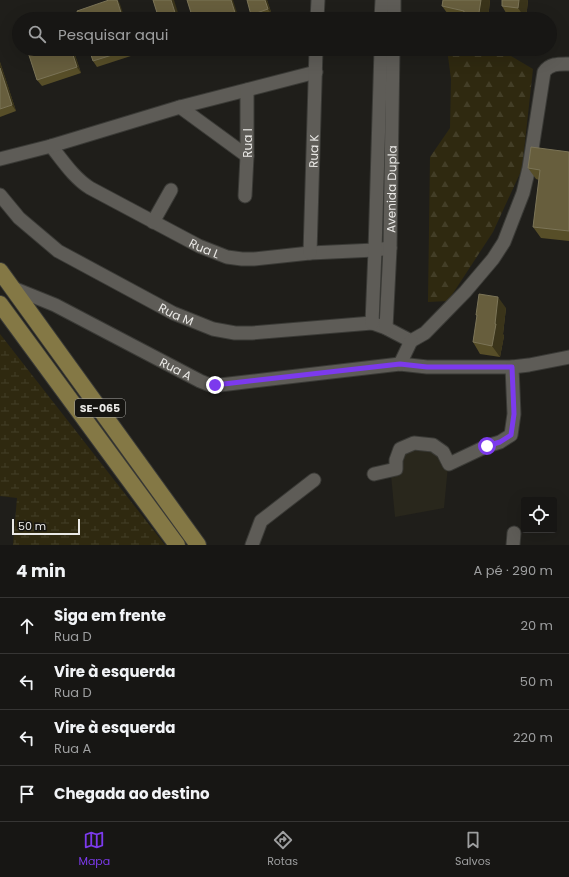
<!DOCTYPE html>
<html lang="pt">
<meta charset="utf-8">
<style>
:root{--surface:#171614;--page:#201f1d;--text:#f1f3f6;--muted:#9e9fa0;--line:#363534;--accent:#7c3aed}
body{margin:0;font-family:Poppins,sans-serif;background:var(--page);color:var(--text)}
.controls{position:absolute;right:12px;bottom:12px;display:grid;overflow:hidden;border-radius:4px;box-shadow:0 4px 16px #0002}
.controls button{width:36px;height:36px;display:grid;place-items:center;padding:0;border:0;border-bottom:1px solid var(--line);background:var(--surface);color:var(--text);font:20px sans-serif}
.scale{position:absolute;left:12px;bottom:10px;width:68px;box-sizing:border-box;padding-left:4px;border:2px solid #eae9e6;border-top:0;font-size:11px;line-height:14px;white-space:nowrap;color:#eae9e6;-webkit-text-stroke:3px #161511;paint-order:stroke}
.stop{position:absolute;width:12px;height:12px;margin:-9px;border:3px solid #7c3aed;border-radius:50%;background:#fff}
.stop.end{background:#7c3aed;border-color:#fff;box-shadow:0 1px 4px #0008}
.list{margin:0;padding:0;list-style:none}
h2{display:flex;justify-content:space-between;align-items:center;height:52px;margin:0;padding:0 16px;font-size:17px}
h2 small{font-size:13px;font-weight:400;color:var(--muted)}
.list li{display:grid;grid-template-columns:26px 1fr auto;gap:12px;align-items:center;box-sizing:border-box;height:56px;padding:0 16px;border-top:1px solid var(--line)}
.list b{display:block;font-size:15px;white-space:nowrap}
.list p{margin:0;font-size:13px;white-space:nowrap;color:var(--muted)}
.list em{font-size:13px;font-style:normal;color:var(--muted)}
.icon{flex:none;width:22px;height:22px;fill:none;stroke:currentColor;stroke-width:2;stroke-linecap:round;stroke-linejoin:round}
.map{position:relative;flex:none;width:569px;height:545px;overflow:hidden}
.search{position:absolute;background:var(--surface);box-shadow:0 4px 16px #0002;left:12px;right:12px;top:12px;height:44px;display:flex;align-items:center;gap:10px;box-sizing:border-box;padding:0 14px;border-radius:22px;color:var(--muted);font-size:15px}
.sheet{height:276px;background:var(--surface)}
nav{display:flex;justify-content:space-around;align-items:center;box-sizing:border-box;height:56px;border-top:1px solid var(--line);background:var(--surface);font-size:11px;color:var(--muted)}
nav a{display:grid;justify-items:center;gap:2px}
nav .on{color:var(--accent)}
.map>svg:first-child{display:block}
.built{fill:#29271c}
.forest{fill:url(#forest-firs)}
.wetland{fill:url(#wetland-marsh)}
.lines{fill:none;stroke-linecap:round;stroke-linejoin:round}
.minor-casing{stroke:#3a3a36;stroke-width:15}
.major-casing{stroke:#3a3a36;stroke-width:18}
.minor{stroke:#5e5c57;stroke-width:13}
.major{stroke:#847845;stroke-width:16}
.wall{fill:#574e28}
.shaded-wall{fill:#3a341a}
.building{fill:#675e3d;stroke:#7b7457}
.route{stroke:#7c3aed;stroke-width:5}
.labels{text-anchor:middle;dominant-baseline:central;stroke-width:3;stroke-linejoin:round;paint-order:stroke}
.shield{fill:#161511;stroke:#aaa9a6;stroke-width:1}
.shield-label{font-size:11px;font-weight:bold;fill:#eae9e6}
.street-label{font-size:12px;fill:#eae9e6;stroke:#161511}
</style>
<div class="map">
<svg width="569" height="545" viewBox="0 0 569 545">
<defs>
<pattern id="forest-firs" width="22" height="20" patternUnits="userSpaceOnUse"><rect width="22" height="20" fill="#2f2910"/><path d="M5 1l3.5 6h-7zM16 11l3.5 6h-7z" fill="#433e27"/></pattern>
<pattern id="wetland-marsh" width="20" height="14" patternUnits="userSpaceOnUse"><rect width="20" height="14" fill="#2f2910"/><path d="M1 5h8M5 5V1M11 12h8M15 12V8" fill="none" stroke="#433e27"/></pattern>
</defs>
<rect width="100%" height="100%" fill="#1f1e1a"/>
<polygon class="built" points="428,449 437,453 442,466 448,466 444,508 395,517 391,475 405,450"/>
<polygon class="forest" points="447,49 499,49 533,69 522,169 493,232 448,301 428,302 430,157 450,128 451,79"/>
<polygon class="wetland" points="0,334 165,545 13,545 17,498 0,496"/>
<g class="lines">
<g class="minor-casing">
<g id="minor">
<polyline points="317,19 318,0"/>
<polyline points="381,19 382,0"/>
<polyline points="394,19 394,0"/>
<polyline points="180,107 247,156"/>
<path id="s1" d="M51,146C63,161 74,178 90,188L199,246L227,257L242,259H254L310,253L375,250L390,248"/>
<polyline points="0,159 51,146 180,107 316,72"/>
<path id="s2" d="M0,195L19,218L58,251L173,313L213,329L235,333H252L372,323L386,328L411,341L425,333L465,292L493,259L504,242L523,193L529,168L544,72C550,63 560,64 569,64"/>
<path id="s3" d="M245,196L247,156V90"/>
<polyline points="153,222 171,190"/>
<path id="s4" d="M310,253L316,49"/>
<path id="s5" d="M13,288L55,305L200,381L210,385H220L400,364L427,367H512L529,365L569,357"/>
<polyline points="372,323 375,250 381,49"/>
<path id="s6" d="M386,328L390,248L393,49"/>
<polyline points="400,364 411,341"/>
<polyline points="374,474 396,469 396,460 400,449 414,443 433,445 443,452 449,464 487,446 500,442 511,435 514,414 512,367"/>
<polyline points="252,545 261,521 314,480"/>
<polyline points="513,545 514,533"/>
</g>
</g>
<g class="major-casing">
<g id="major">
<polyline points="0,271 198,545"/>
<polyline points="0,304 177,545"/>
</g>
</g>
<use href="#minor" class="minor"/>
<use href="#major" class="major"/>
</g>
<g class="wall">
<polygon points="267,0 272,15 261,19 254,19 251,15"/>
<polygon points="443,0 490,0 488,19 458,19 450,17 442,6"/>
<polygon points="528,0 526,19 509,18 502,6"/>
<polygon points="27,49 73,49 81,73 42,86 37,80"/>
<polygon points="89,49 135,49 137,54 97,67 93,61"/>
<polygon points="0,62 16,111 0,117"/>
<polygon points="569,152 569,241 541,238 533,227 539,180 536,179 528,168"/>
<polygon points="506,308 503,334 504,336 500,357 480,354 473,342 477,316 476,315"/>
</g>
<g class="shaded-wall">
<polygon points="117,0 118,0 120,4 125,19 123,19"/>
<polygon points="171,0 174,0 180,19 177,19"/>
<polygon points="231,0 233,0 239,19 237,19"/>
<polygon points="265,0 267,0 272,15 268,9"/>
<polygon points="481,0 490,0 488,19 478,19"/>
<polygon points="519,0 528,0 526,19 518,8"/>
<polygon points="71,49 73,49 81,73 77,67"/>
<polygon points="133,49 135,49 137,54"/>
<polygon points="0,62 16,111 12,105 0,68"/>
<polygon points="498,297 506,308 503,334 504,336 500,357 492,346"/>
</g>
<g class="building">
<polygon points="109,0 117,0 123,19 79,19 77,11"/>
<polygon points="153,0 171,0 177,19 159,19"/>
<polygon points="187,0 231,0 237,19 193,19"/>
<polygon points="247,0 265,0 268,9 251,15"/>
<polygon points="443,0 481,0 478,19 463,19 464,11 442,6"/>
<polygon points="502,0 519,0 518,8 502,6"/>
<polygon points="60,17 61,19 53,19"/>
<polygon points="27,49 71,49 77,67 37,80"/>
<polygon points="89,49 131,49 93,61"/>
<polygon points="0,68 12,105 0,109"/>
<polygon points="531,147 569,152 569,231 533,227 540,170 528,168"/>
<polygon points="479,294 498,297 495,324 496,324 492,346 473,342 477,315 476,315"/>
</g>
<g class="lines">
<polyline class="route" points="215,385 400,364 427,367 512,367 514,414 511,435 500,442 487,446"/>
</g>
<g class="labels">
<rect class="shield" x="75" y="399" width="50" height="18" rx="3"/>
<g class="shield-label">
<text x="100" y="408">SE-065</text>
</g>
<g class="street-label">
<text stroke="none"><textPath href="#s3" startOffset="53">Rua I</textPath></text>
<text stroke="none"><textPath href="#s4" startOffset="102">Rua K</textPath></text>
<text stroke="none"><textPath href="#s6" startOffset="139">Avenida Dupla</textPath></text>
<text stroke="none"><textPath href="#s1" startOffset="187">Rua L</textPath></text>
<text stroke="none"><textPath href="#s2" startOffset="215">Rua M</textPath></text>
<text stroke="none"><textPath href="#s5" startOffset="182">Rua A</textPath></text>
</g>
</g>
</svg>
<div class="controls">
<button><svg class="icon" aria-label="locate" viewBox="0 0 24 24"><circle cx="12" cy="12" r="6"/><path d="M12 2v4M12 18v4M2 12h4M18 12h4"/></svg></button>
</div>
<div class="scale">50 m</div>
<div class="stop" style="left:487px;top:446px"></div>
<div class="stop end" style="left:215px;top:385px"></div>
<div class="search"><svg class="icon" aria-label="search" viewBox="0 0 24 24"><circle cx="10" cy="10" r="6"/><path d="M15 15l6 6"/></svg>Pesquisar aqui</div>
</div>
<section class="sheet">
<h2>4 min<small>A pé · 290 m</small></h2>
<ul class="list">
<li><svg class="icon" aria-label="ahead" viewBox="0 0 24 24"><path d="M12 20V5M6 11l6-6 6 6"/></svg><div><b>Siga em frente</b><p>Rua D</p></div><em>20 m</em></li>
<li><svg class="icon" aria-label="left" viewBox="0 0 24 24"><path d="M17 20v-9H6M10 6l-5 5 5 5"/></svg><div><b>Vire à esquerda</b><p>Rua D</p></div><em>50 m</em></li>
<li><svg class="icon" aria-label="left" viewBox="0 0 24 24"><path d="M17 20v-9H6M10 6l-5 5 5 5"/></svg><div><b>Vire à esquerda</b><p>Rua A</p></div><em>220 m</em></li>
<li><svg class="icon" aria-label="arrive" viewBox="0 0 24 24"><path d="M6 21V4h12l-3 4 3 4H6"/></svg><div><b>Chegada ao destino</b></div></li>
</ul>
</section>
<nav>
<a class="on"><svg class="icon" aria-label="map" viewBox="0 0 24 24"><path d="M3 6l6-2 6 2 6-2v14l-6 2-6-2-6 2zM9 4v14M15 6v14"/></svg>Mapa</a>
<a><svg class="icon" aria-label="directions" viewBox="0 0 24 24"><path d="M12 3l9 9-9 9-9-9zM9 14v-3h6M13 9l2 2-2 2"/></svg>Rotas</a>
<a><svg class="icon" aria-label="saved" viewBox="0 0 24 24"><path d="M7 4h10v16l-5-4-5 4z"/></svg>Salvos</a>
</nav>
